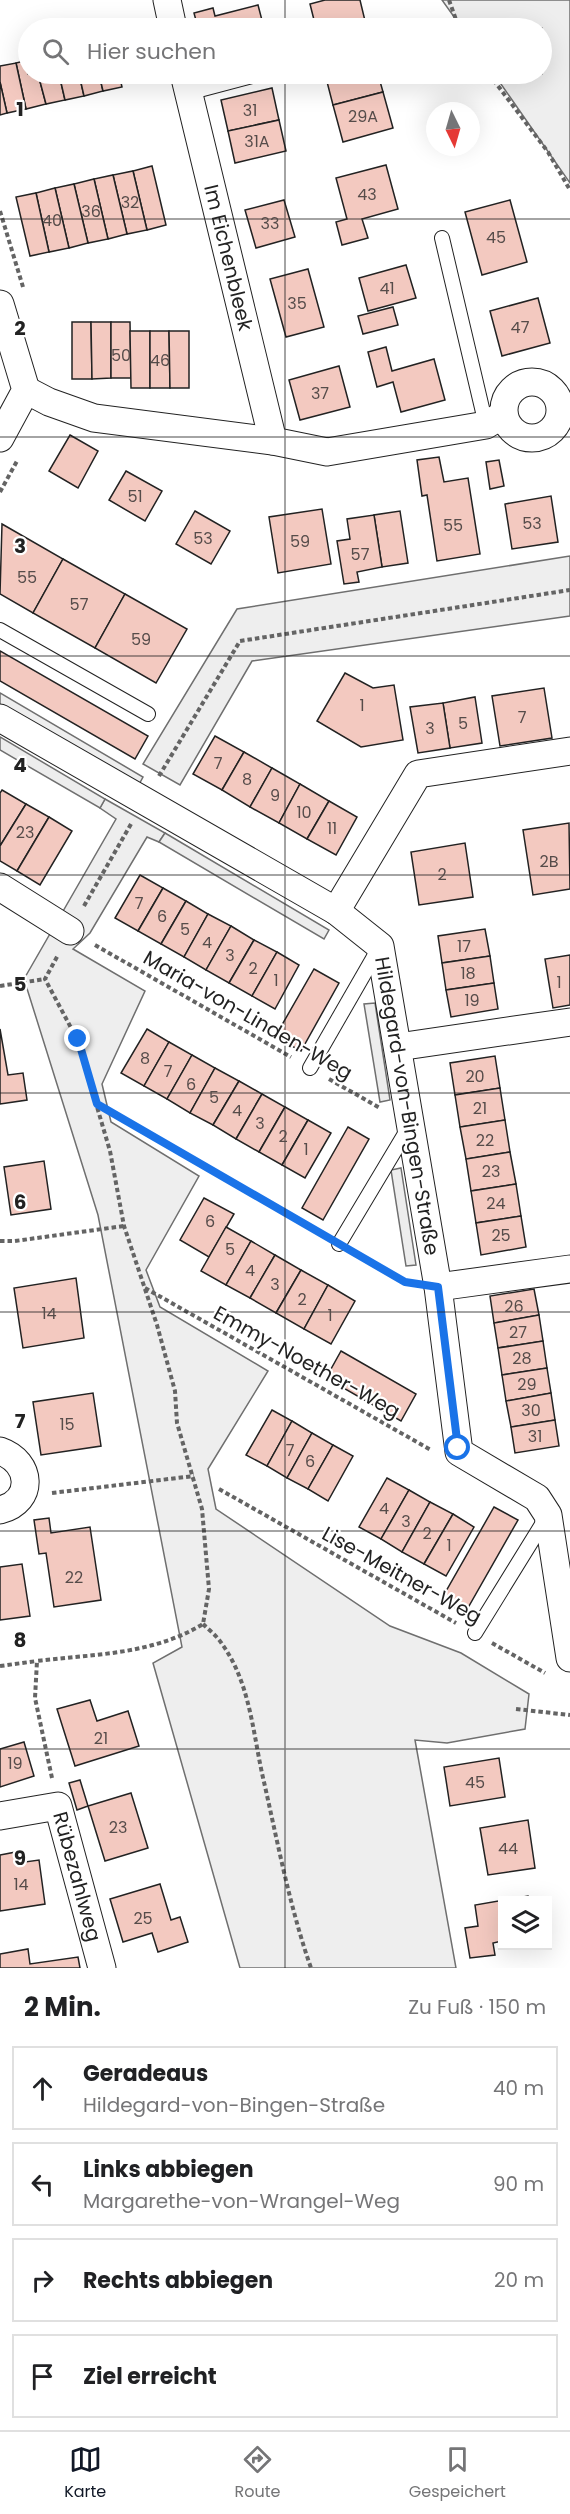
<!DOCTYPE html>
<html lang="de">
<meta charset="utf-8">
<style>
:root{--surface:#fff;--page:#f6f6f6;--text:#202124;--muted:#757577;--line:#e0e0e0;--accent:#111827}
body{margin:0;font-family:Poppins,sans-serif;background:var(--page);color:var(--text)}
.controls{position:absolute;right:18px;bottom:18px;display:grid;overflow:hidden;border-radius:0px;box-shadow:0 6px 24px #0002}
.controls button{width:54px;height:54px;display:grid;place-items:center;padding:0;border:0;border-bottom:2px solid var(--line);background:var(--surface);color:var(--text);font:30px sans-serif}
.compass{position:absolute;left:426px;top:102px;width:54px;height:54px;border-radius:50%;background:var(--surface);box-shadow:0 6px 24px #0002;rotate:175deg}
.stop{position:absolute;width:18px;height:18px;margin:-14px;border:4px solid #1a73e8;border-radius:50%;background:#fff}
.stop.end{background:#1a73e8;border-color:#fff;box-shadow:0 2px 6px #0008}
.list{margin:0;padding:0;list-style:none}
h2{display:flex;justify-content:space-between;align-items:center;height:78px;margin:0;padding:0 24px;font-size:26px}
h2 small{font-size:20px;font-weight:400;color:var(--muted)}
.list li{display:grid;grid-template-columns:39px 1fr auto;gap:18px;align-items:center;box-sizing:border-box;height:84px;margin:0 12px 12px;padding:0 12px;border:2px solid var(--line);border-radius:0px}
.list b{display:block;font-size:22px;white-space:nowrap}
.list p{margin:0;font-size:20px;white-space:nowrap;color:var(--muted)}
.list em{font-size:20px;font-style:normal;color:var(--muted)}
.icon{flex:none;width:33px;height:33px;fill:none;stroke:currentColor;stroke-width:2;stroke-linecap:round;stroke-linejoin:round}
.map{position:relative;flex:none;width:570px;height:1968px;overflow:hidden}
.search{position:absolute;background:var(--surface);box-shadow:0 6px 24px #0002;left:18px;right:18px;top:18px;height:66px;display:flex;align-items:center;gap:15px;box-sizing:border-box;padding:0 21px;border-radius:33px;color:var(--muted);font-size:22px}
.sheet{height:462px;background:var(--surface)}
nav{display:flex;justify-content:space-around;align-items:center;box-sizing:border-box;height:84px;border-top:2px solid var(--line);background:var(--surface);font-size:16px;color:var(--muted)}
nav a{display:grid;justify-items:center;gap:3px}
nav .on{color:var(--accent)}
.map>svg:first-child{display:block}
.green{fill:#eee;stroke:#6f6f6f;stroke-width:1.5}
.parking{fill:#ededed;stroke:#6f6f6f;stroke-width:1.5}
.building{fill:#f3c9c0;stroke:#222;stroke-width:1.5}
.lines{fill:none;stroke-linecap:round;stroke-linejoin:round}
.service-casing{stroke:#222;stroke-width:16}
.minor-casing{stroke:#222;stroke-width:29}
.path{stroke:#646464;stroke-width:4;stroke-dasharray:4.5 3;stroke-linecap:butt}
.service{stroke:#fff;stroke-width:14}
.minor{stroke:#fff;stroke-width:27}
.route{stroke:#1a73e8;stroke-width:8}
.grid{fill:none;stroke:#222;stroke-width:1.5;stroke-opacity:0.55}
.labels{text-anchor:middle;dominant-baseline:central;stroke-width:4.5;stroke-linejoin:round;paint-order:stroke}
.number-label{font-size:16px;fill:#564c4a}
.street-label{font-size:20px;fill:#222;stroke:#fff}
.grid-label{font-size:20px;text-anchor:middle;font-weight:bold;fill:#222;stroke:#fff;stroke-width:4.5;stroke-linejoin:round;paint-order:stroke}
</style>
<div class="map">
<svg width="570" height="1968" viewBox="0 0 570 1968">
<rect width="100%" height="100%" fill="#fff"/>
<g class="green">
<polygon points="442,0 570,0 570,183 494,74 542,74 542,28 462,28"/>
<polygon points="570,556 570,616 252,661 180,785 143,764 237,609"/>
<polygon points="0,693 143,777 137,788 0,709"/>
<polygon points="105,799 165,833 159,842 147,837 90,933 73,949 145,991 102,1084 111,1122 199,1176 146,1270 160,1307 268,1371 208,1469 216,1509 390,1626 461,1653 529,1694 525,1729 447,1743 415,1740 456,1968 240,1968 153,1663 182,1647 98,1215 24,979 116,819 100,808"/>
</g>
<g class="parking">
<polygon points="0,737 105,799 100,808 0,750"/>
<polygon points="165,833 329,930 324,939 159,842"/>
<polygon points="375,1003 390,1100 380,1102 364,1004"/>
<polygon points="401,1168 416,1265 406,1266 391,1170"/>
</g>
<g class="building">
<polygon points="325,0 360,0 366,25 354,28 316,28 310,4"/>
<polygon points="258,5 264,28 198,28 194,13 213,8 215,16"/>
<polygon points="28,60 28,74 38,74 46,104 26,109 16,63"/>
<polygon points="16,63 26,109 7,113 0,82 0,66"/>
<polygon points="38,74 59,74 65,100 46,104"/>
<polygon points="59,74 79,74 84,96 65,100"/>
<polygon points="79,74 99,74 103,91 84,96"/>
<polygon points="99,74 119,74 122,87 103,91"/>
<polygon points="325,74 378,74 383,92 333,105"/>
<polygon points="0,82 7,113 0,115"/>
<polygon points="272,88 279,120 228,131 221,100"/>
<polygon points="383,92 393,128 343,142 333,105"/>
<polygon points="279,120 286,151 235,163 228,131"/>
<polygon points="386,165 398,209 362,219 368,238 342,245 336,222 347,219 336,178"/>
<polygon points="152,166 166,225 147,230 133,171"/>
<polygon points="133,171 147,230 127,234 113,175"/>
<polygon points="113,175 127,234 108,239 94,179"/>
<polygon points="94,179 108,239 88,243 74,184"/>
<polygon points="74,184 88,243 69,248 55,188"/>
<polygon points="55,188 69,248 49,252 36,193"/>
<polygon points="36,193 49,252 30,256 16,197"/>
<polygon points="284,200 295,237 256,248 245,210"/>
<polygon points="510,200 527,262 482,275 465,212"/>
<polygon points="406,265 416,298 368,311 359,278"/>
<polygon points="308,269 324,327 286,337 270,279"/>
<polygon points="538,298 550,343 502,356 490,311"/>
<polygon points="393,307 398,325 363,334 358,316"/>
<polygon points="72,322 91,322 92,379 72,379"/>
<polygon points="91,322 111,322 111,378 92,379"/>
<polygon points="111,322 130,322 131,378 111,378"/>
<polygon points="130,331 150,331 150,388 131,388"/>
<polygon points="150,331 169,331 170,388 150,388"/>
<polygon points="169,331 189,331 189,388 170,388"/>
<polygon points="386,347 392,371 434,359 445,400 401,412 393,382 377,387 368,352"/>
<polygon points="339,366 350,407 300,420 289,380"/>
<polygon points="70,435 98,451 78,488 49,471"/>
<polygon points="439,457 444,482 468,478 480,554 437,561 427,495 422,496 417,460"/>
<polygon points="499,460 504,486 490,489 486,462"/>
<polygon points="126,471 162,491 145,521 109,500"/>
<polygon points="551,496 558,542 512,549 505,504"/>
<polygon points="322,509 331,564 278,573 269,517"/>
<polygon points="195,511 230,531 211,564 176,544"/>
<polygon points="400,511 408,563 382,567 374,515"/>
<polygon points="374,515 382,567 357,572 359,582 344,584 337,541 350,539 347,519"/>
<polygon points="2,524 63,559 33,613 0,594"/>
<polygon points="63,559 125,594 95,648 33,613"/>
<polygon points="125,594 187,629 156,683 95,648"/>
<polygon points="0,651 148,736 135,759 0,681"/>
<polygon points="345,673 373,688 394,685 403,740 361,747 317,721"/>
<polygon points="544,688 552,738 500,746 492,696"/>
<polygon points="475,697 482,743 450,748 443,703"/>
<polygon points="443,703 450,748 418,753 410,707"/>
<polygon points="215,736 244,752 222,790 193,774"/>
<polygon points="244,752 272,768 250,807 222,790"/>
<polygon points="272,768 300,784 279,823 250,807"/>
<polygon points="300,784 329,801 307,839 279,823"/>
<polygon points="2,790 26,804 0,846 0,793"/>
<polygon points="329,801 357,817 336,855 307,839"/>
<polygon points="26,804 49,817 17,871 0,861 0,846"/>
<polygon points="49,817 72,831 40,885 17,871"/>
<polygon points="569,823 570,889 533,895 523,830"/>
<polygon points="465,843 473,897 419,905 411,852"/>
<polygon points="140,875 163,888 138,931 115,918"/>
<polygon points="163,888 186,901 161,944 138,931"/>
<polygon points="186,901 208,914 184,957 161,944"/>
<polygon points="208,914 231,926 206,970 184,957"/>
<polygon points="231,926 254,940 229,983 206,970"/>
<polygon points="485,929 490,956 442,963 438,936"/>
<polygon points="254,940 277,952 252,996 229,983"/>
<polygon points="277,952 299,965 275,1009 252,996"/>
<polygon points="570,955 570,1005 553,1008 545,959"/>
<polygon points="490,956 494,983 446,990 442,963"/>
<polygon points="314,969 339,983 301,1051 275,1037"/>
<polygon points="494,983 498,1009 451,1017 446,990"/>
<polygon points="0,1029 8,1075 23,1073 27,1100 0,1104"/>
<polygon points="147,1029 169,1042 144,1086 121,1073"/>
<polygon points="169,1042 192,1055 167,1099 144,1086"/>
<polygon points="192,1055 215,1068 190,1113 167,1099"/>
<polygon points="495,1056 500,1088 455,1095 450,1063"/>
<polygon points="215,1068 239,1081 213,1125 190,1113"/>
<polygon points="239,1081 262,1094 236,1139 213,1125"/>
<polygon points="500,1088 505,1120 460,1127 455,1095"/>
<polygon points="262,1094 285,1107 259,1152 236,1139"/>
<polygon points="285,1107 308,1120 282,1165 259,1152"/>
<polygon points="308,1120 331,1133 305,1178 282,1165"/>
<polygon points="505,1120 510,1152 466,1159 460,1127"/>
<polygon points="348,1127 369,1139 323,1220 302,1208"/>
<polygon points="510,1152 516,1184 471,1191 466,1159"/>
<polygon points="44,1161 51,1209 11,1215 4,1167"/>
<polygon points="516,1184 521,1216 476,1223 471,1191"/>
<polygon points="204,1198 234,1214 209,1257 180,1240"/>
<polygon points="521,1216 526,1247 481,1255 476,1223"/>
<polygon points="226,1227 251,1241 226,1285 201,1271"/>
<polygon points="251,1241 275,1255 250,1298 226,1285"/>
<polygon points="275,1255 301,1270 276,1313 250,1298"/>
<polygon points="301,1270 328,1285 304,1329 276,1313"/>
<polygon points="76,1278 84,1338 23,1348 14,1288"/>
<polygon points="328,1285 355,1301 331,1344 304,1329"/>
<polygon points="534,1289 539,1315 494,1323 490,1296"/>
<polygon points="539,1315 543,1341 498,1348 494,1323"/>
<polygon points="543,1341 547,1368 502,1375 498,1348"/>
<polygon points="341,1351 416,1394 401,1421 326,1378"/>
<polygon points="547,1368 551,1393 506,1401 502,1375"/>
<polygon points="93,1393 101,1446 41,1455 33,1402"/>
<polygon points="551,1393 555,1420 511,1427 506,1401"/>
<polygon points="272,1410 292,1421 267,1466 246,1455"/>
<polygon points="555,1420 559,1446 515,1453 511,1427"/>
<polygon points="292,1421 312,1433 287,1478 267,1466"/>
<polygon points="312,1433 333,1445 308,1489 287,1478"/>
<polygon points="333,1445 353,1456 328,1501 308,1489"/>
<polygon points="387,1478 409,1490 381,1539 359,1527"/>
<polygon points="409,1490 430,1502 402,1552 381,1539"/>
<polygon points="430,1502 453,1514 424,1564 402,1552"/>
<polygon points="494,1507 518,1520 465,1613 441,1600"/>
<polygon points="453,1514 474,1527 446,1576 424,1564"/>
<polygon points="49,1518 51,1533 90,1527 101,1600 54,1607 46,1553 39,1554 34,1520"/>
<polygon points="22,1564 30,1616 0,1620 0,1567"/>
<polygon points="90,1700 97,1721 128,1711 139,1746 75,1766 57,1709"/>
<polygon points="24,1742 34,1776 0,1787 0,1749"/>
<polygon points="499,1758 505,1797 450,1806 444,1767"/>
<polygon points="80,1780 88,1806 77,1810 69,1783"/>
<polygon points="131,1793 148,1848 105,1861 88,1806"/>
<polygon points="528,1820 535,1868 488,1875 480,1828"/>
<polygon points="16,1852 18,1863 39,1860 45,1904 0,1911 0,1855"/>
<polygon points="160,1884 171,1920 180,1917 188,1942 158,1952 152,1933 123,1942 110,1899"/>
<polygon points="528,1896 529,1900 502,1900 502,1941 493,1943 495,1955 470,1958 465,1928 478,1926 475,1905"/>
<polygon points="28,1949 30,1964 78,1957 80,1968 0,1968 0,1954"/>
</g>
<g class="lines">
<g class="service-casing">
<g id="service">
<polyline points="188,93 260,74"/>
<polyline points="442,238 486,425"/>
<polyline points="0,630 148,714"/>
<polyline points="310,1068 379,948"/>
<polyline points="339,1244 409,1127"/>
<polyline points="475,1633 546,1518"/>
</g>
</g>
<g class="minor-casing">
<g id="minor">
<polyline points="167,0 173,28"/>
<path id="s1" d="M184,74L273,441L327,452L486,425L504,414"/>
<polyline points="0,304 26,390 0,438"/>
<circle cx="532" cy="410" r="28"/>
<polyline points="26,390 49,402 94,418 273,441"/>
<path id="s2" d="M0,718L336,911L380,946L438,1287L459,1452L537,1498L548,1515L570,1658"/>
<polyline points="0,887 70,931"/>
<polyline points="336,911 418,774 570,751"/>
<polyline points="398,1047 570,1022"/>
<polyline points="438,1287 570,1269"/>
<path d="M0,1451C32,1462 35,1501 0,1510"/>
<path id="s3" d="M0,1816L58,1806L102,1968"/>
</g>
</g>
<g class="path">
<polyline points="449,0 459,28"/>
<polyline points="489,74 548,152 570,190"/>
<polyline points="0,211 23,287"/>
<polyline points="560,415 570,413"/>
<polyline points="0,492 17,461"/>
<polyline points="159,776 240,641 570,590"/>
<polyline points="84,906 131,824"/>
<polyline points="95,945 291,1057"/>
<polyline points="0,986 45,979"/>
<polyline points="329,1079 380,1108"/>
<polyline points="98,1104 322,1234"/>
<polyline points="0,1241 15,1241 124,1226"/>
<polyline points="357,1254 409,1283"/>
<polyline points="145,1288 431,1450"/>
<polyline points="219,1489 456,1623"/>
<polyline points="52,1493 194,1476"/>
<path d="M203,1624C209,1630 217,1636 222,1644C251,1684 253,1736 264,1782C278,1844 290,1908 311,1968"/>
<polyline points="492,1643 545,1673"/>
<polyline points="0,1666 37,1661"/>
<polyline points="516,1709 570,1715"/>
<path d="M52,1778L35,1698L37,1661C94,1654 152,1655 203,1624L209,1589L202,1509L177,1423L175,1391L157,1325L124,1226L110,1151L77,1039L45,979L58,955"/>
</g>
<use href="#service" class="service"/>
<use href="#minor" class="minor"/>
</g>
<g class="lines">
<polyline class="route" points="78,1039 97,1104 405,1282 438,1287 458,1448"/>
</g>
<path class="grid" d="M285,0V28M285,74V1968M0,219H570M0,437H570M0,656H570M0,875H570M0,1093H570M0,1312H570M0,1531H570M0,1749H570"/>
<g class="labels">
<g class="number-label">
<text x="250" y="110">31</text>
<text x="363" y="116">29A</text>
<text x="257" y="141">31A</text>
<text x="367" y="194">43</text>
<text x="130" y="202">32</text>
<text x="91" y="211">36</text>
<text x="52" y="220">40</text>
<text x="270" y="223">33</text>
<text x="496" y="237">45</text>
<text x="387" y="288">41</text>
<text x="297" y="303">35</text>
<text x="520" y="327">47</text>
<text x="121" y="355">50</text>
<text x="160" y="360">46</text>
<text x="320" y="393">37</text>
<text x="135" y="496">51</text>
<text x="532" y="523">53</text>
<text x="453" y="525">55</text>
<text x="203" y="538">53</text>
<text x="300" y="541">59</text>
<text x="360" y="554">57</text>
<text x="27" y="577">55</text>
<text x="79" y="604">57</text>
<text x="141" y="639">59</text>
<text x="362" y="705">1</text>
<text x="522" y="717">7</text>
<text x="463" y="723">5</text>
<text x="430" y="728">3</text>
<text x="218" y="763">7</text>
<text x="247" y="779">8</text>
<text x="275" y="795">9</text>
<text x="304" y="812">10</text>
<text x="332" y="828">11</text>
<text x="25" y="832">23</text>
<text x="549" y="861">2B</text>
<text x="442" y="874">2</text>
<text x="139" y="903">7</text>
<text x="162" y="916">6</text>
<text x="185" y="929">5</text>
<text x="207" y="942">4</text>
<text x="464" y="946">17</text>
<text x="230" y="955">3</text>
<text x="253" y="968">2</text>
<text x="468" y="973">18</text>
<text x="276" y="980">1</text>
<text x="559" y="982">1</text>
<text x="472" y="1000">19</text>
<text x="145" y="1058">8</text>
<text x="168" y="1071">7</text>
<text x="475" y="1076">20</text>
<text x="191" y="1084">6</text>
<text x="214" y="1097">5</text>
<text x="480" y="1108">21</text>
<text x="237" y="1110">4</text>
<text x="260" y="1123">3</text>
<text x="283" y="1136">2</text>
<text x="485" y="1140">22</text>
<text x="306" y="1149">1</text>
<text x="491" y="1171">23</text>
<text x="496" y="1203">24</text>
<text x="210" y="1221">6</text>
<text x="501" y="1235">25</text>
<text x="230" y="1249">5</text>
<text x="250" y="1270">4</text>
<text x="275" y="1284">3</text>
<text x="302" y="1299">2</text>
<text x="514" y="1306">26</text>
<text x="49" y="1313">14</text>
<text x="330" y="1315">1</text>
<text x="518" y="1332">27</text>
<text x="522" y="1358">28</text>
<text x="527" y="1384">29</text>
<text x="531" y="1410">30</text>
<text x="67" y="1424">15</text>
<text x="535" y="1436">31</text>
<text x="290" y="1450">7</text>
<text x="310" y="1461">6</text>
<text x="384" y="1508">4</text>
<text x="406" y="1521">3</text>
<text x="427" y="1533">2</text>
<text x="449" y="1545">1</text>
<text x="74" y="1577">22</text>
<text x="101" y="1738">21</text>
<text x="15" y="1763">19</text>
<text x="475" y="1782">45</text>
<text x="118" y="1827">23</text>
<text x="508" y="1848">44</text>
<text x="21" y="1884">14</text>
<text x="143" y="1918">25</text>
</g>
<g class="street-label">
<text stroke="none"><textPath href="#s1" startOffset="189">Im Eichenbleek</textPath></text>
<text transform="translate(248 1015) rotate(30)">Maria-von-Linden-Weg</text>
<text stroke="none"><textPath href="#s2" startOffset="606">Hildegard-von-Bingen-Straße</textPath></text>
<text transform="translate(307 1362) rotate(29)">Emmy-Noether-Weg</text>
<text transform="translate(402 1575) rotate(29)">Lise-Meitner-Weg</text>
<text stroke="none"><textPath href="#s3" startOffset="132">Rübezahlweg</textPath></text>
</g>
</g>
<g class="grid-label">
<text x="20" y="116">1</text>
<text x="20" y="335">2</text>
<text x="20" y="553">3</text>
<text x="20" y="772">4</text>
<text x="20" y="991">5</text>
<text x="20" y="1209">6</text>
<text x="20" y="1428">7</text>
<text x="20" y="1647">8</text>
<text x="20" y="1865">9</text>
</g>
</svg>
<div class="controls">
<button><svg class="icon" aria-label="layers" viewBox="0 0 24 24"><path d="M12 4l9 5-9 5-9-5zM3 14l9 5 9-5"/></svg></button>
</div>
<svg class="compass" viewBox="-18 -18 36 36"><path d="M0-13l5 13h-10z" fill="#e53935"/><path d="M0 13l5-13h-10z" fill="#757577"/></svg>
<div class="stop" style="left:458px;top:1448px"></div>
<div class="stop end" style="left:78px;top:1039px"></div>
<div class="search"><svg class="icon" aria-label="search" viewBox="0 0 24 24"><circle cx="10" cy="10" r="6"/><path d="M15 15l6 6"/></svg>Hier suchen</div>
</div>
<section class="sheet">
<h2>2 Min.<small>Zu Fuß · 150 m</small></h2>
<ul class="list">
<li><svg class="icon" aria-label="ahead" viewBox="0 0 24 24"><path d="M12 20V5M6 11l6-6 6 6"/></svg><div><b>Geradeaus</b><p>Hildegard-von-Bingen-Straße</p></div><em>40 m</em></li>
<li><svg class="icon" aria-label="left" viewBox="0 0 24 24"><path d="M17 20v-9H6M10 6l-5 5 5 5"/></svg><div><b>Links abbiegen</b><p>Margarethe-von-Wrangel-Weg</p></div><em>90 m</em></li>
<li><svg class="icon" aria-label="right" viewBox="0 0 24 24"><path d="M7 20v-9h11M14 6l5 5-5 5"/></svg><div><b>Rechts abbiegen</b></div><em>20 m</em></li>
<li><svg class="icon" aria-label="arrive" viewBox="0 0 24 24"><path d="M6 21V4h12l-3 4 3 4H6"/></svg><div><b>Ziel erreicht</b></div></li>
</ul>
</section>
<nav>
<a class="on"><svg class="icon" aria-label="map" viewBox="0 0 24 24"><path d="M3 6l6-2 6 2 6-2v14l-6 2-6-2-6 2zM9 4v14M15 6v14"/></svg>Karte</a>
<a><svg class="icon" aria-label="directions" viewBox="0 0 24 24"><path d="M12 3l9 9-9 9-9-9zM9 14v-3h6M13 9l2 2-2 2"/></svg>Route</a>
<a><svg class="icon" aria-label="saved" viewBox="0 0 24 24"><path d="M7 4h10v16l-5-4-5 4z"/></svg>Gespeichert</a>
</nav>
